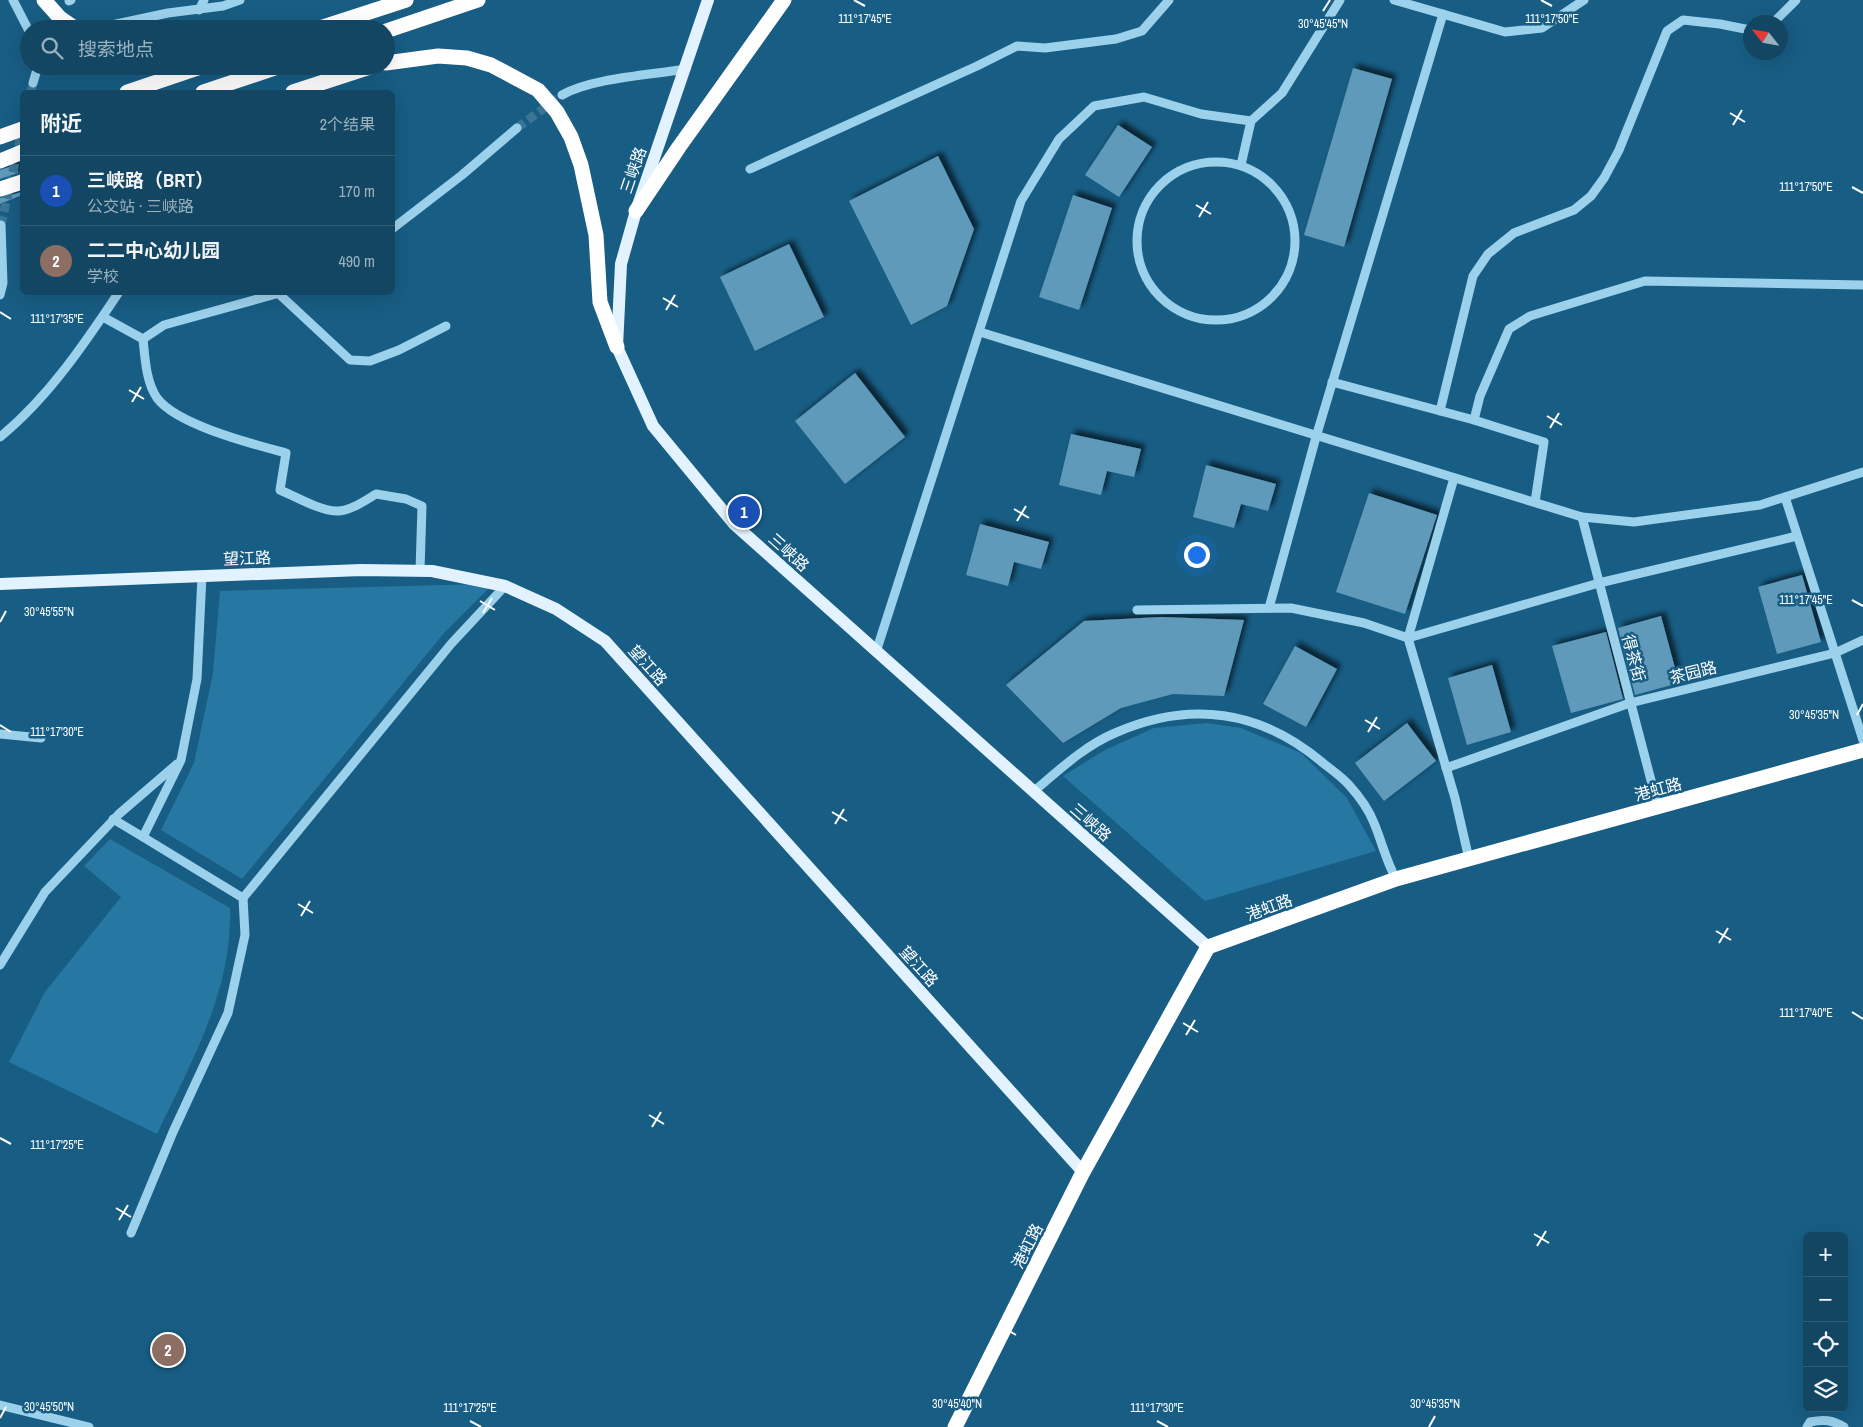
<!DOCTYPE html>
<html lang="zh">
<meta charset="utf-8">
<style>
:root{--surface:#124663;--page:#1b4d69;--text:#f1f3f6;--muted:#9cb1be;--line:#315e78;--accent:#8abfa5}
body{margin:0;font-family:"Archivo Narrow","Noto Sans SC",sans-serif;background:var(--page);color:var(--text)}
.controls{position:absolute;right:15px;bottom:15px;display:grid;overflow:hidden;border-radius:8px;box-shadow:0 5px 20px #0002}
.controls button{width:45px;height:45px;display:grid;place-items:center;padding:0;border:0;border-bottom:1px solid var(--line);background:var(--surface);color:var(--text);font:25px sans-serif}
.compass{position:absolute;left:1743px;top:15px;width:45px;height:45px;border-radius:50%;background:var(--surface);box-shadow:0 5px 20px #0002;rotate:301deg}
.you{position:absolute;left:1196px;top:554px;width:18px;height:18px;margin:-12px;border:4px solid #fff;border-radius:50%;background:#1a73e8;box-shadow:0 0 0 8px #1a73e833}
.badge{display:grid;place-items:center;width:32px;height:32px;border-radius:50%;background:var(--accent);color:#fff;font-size:16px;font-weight:700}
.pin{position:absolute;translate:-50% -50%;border:2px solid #fff;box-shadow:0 1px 5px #0006}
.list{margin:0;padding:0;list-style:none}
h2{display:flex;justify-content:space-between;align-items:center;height:65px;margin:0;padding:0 20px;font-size:21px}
h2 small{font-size:16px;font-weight:400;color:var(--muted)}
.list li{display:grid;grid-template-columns:32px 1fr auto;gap:15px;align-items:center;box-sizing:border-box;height:70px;padding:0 20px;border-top:1px solid var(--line)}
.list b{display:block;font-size:19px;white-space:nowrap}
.list p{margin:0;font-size:16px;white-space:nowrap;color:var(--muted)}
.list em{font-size:16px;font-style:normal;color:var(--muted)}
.icon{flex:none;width:28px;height:28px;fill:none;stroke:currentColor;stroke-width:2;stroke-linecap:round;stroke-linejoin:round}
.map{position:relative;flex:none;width:1863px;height:1427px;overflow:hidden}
.search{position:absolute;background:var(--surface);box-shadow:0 5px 20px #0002;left:20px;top:20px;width:375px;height:55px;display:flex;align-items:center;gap:12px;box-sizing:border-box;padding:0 18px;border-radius:28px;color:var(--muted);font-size:19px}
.panel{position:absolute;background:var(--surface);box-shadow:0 5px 20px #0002;left:20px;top:90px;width:375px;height:205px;border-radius:8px}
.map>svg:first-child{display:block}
.green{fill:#2677a1}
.building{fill:#5e9abb;filter:url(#shadow)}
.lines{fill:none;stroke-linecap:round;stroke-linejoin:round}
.minor-tunnel{stroke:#3b7596;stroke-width:9;stroke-dasharray:9 4.5;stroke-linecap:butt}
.minor{stroke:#9cd1ec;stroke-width:9}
.major{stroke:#e2f3ff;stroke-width:12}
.highway{stroke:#fff;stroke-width:15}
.ticks{fill:none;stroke:#fff;stroke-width:2}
.labels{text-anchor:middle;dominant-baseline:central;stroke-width:5;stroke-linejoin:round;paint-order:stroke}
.street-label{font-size:16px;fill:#fff;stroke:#185d84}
.ticks-label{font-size:12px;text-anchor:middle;fill:#fff;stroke:#185d84;stroke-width:5;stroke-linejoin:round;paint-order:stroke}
</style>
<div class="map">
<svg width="1863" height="1427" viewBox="0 0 1863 1427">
<defs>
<filter id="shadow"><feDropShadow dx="4.5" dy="-4.5" stdDeviation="2.5" flood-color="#0009"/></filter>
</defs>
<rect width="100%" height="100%" fill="#185d84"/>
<g class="green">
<polygon points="483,584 488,589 445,632 242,879 161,830 194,763 213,673 220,591"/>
<polygon points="1207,723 1241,728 1301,753 1347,798 1376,851 1205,901 1063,776 1105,750 1154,728"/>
<path d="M110,839L230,908C233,989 191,1063 157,1134L9,1062L45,992L121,897L84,866Z"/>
</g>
<g class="building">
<polygon points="1353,68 1392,79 1344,247 1304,235"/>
<polygon points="1118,125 1152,147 1119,197 1085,175"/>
<polygon points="938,156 974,229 947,306 911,325 849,201"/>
<polygon points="15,165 18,173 0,179 0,170"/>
<polygon points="22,192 22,195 0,204 0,198"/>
<polygon points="1073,195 1112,208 1079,310 1039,297"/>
<polygon points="789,244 824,317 755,351 720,277"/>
<polygon points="855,373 905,437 845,484 795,421"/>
<polygon points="1071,434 1141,449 1134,477 1107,471 1101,495 1059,485"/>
<polygon points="1206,465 1276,484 1268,511 1241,504 1234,528 1193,517"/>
<polygon points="1369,493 1437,515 1405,614 1336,592"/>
<polygon points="980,524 1049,542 1041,569 1014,562 1008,586 966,575"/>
<polygon points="1802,575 1821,642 1777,654 1758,587"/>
<polygon points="1661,616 1679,683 1635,695 1618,628"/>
<polygon points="1161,617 1244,620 1224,696 1173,694 1121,708 1063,743 1006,685 1084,621"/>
<polygon points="1606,632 1623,699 1571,713 1552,646"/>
<polygon points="1295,646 1337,669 1306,727 1263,704"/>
<polygon points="1492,665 1511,732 1467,745 1448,678"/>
<polygon points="1407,723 1436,761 1384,801 1355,763"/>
</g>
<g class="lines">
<g class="minor-tunnel">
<polyline points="31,92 33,83"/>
<polyline points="517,128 562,95"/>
<polyline points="1,225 22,131"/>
</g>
<g class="minor">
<polyline points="13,0 29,31"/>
<polyline points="1394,0 1505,32 1542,28 1584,0"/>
<polyline points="69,1 71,0"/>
<polyline points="199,10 204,0"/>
<polyline points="1774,22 1796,0"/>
<polyline points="93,29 168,13 223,6 240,0"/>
<polyline points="33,83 38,66"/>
<path d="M562,95C592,78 651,75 686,69"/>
<circle cx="1216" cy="241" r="79"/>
<polyline points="1241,165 1251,121"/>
<polyline points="750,169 977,66 1017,46 1045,48 1116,39 1142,31 1169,0"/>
<polyline points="392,229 462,175 517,128"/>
<polyline points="279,294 350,360 370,361 399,350 446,326"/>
<polyline points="0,295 3,283 1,225"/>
<polyline points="103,317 143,339 164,325 283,292"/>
<polyline points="980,332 1582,517 1634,522 1760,505 1863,472"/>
<path d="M143,339C145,358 146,382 157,398C177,425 253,444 286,453L280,490C297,497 318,510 336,511C349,512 366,500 376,494L406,499L422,506L420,571"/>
<polyline points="1332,382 1474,420 1544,442 1535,502"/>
<polyline points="1440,411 1473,276 1488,254 1514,233 1574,210 1591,196 1604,178 1619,150 1667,31 1683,20 1720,24 1750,30"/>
<polyline points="1474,420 1480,396 1509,329 1530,316 1645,281 1863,285"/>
<path d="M0,437C48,398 85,343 119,292"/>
<polyline points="1785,497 1863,740"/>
<polyline points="1582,517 1658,807"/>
<polyline points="202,576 197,679 181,760 143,837 243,898 451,644 505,586"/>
<polyline points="1269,608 1316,437 1443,14"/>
<polyline points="1137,610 1291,608 1364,623 1408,638 1455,798 1469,859"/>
<polyline points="1408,638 1599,583 1797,536"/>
<polyline points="1408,638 1454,478"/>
<polyline points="876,652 1021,201 1059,139 1094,106 1144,97 1201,114 1251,121 1282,93 1340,0"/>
<polyline points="0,734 41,738"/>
<polyline points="1446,768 1630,703 1835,653 1863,640"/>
<path d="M1033,792C1058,771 1084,746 1115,733C1190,700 1261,710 1323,763C1332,770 1342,777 1349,785C1358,795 1369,810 1374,823C1382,842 1386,861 1396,879"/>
<polyline points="113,819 143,837"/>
<polyline points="0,965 45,892 119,814 177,764"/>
<polyline points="131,1233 173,1132 228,1013 245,935 243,898"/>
<polyline points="0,1405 89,1427"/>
<path d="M1807,1427L1810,1422C1824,1419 1832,1420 1844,1427"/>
</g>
<g class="major">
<polyline points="708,0 636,211 621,264 617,347 653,426 734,524 1208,947"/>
<polyline points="0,584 361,570 432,571 505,586 556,609 605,641 1083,1172"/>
</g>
<g class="highway">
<polyline points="44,0 60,18 76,29"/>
<polyline points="317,29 406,0"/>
<polyline points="386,31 478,0"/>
<polyline points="386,63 438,56 467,58 491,65 538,90 557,112 571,137 581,165 596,235 600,302 617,347"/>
<polyline points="127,92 204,66"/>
<polyline points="203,92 281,66"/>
<polyline points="293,92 373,66"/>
<polyline points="0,137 22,129"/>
<polyline points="0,161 22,152"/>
<polyline points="0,189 22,182"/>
<polyline points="636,211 679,147 784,0"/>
<polyline points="955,1427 1083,1172 1208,947 1396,879 1863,750"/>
</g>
</g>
<path class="ticks" d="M854,0L865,6M1541,0L1552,6M1323,11L1330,0M1730,113L1745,122M1733,125L1742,110M1852,187L1863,193M1196,205L1211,214M1199,217L1208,202M663,298L678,307M666,310L675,295M0,312L11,319M129,390L144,399M132,402L141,387M1547,416L1562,425M1550,428L1559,413M1014,509L1029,518M1017,521L1026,506M1852,600L1863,606M480,601L495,610M483,613L492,598M0,622L6,611M1857,715L1863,704M1365,720L1380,729M0,725L11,732M1368,732L1377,717M832,812L847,821M835,824L844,809M298,904L313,913M301,916L310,901M1716,931L1731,940M1719,943L1728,928M1852,1012L1863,1019M1183,1023L1198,1032M1186,1035L1195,1020M649,1115L664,1124M652,1127L661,1112M0,1138L11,1144M116,1208L131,1217M119,1220L128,1205M1534,1234L1549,1243M1537,1246L1546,1231M1001,1326L1016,1335M1004,1338L1013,1323M0,1418L6,1407M470,1421L481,1427M1157,1421L1168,1427M950,1427L957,1416M1429,1427L1435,1416"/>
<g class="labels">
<g class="street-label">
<text transform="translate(633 170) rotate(-71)">三峡路</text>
<text transform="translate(789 552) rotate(42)">三峡路</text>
<text transform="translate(247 558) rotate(-2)">望江路</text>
<text transform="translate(1634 658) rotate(75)">得茶街</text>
<text transform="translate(648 665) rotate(48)">望江路</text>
<text transform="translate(1693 672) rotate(-14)">茶园路</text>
<text transform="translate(1658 789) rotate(-15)">港虹路</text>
<text transform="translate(1091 822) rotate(41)">三峡路</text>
<text transform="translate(1269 907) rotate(-20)">港虹路</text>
<text transform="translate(919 966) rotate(48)">望江路</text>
<text transform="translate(1027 1246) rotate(-63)">港虹路</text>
</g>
</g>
<g class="ticks-label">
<text x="1552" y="23">111°17'50"E</text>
<text x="865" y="23">111°17'45"E</text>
<text x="1323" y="28">30°45'45"N</text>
<text x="1806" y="191">111°17'50"E</text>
<text x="57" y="323">111°17'35"E</text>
<text x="1806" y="604">111°17'45"E</text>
<text x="49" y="616">30°45'55"N</text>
<text x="1814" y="719">30°45'35"N</text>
<text x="57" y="736">111°17'30"E</text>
<text x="1806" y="1017">111°17'40"E</text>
<text x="57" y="1149">111°17'25"E</text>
<text x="957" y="1408">30°45'40"N</text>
<text x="1435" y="1408">30°45'35"N</text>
<text x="49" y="1411">30°45'50"N</text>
<text x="470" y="1412">111°17'25"E</text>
<text x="1157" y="1412">111°17'30"E</text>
</g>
</svg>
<div class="controls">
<button>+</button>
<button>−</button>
<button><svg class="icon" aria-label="locate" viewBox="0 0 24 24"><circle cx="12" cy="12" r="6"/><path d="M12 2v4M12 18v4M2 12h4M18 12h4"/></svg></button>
<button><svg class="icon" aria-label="layers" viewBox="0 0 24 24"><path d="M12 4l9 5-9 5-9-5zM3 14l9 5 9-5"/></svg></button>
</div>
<svg class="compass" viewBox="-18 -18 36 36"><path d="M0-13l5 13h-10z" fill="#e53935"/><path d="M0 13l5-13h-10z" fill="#9cb1be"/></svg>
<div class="you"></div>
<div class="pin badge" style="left:744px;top:512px;background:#1a4fb4">1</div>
<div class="pin badge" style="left:168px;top:1350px;background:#8d6e63">2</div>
<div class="search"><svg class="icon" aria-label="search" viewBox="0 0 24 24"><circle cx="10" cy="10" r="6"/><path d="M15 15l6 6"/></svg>搜索地点</div>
<section class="panel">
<h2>附近<small>2个结果</small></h2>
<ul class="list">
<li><span class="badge" style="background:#1a4fb4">1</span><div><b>三峡路（BRT）</b><p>公交站 · 三峡路</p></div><em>170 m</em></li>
<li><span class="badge" style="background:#8d6e63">2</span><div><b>二二中心幼儿园</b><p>学校</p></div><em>490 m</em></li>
</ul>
</section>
</div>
